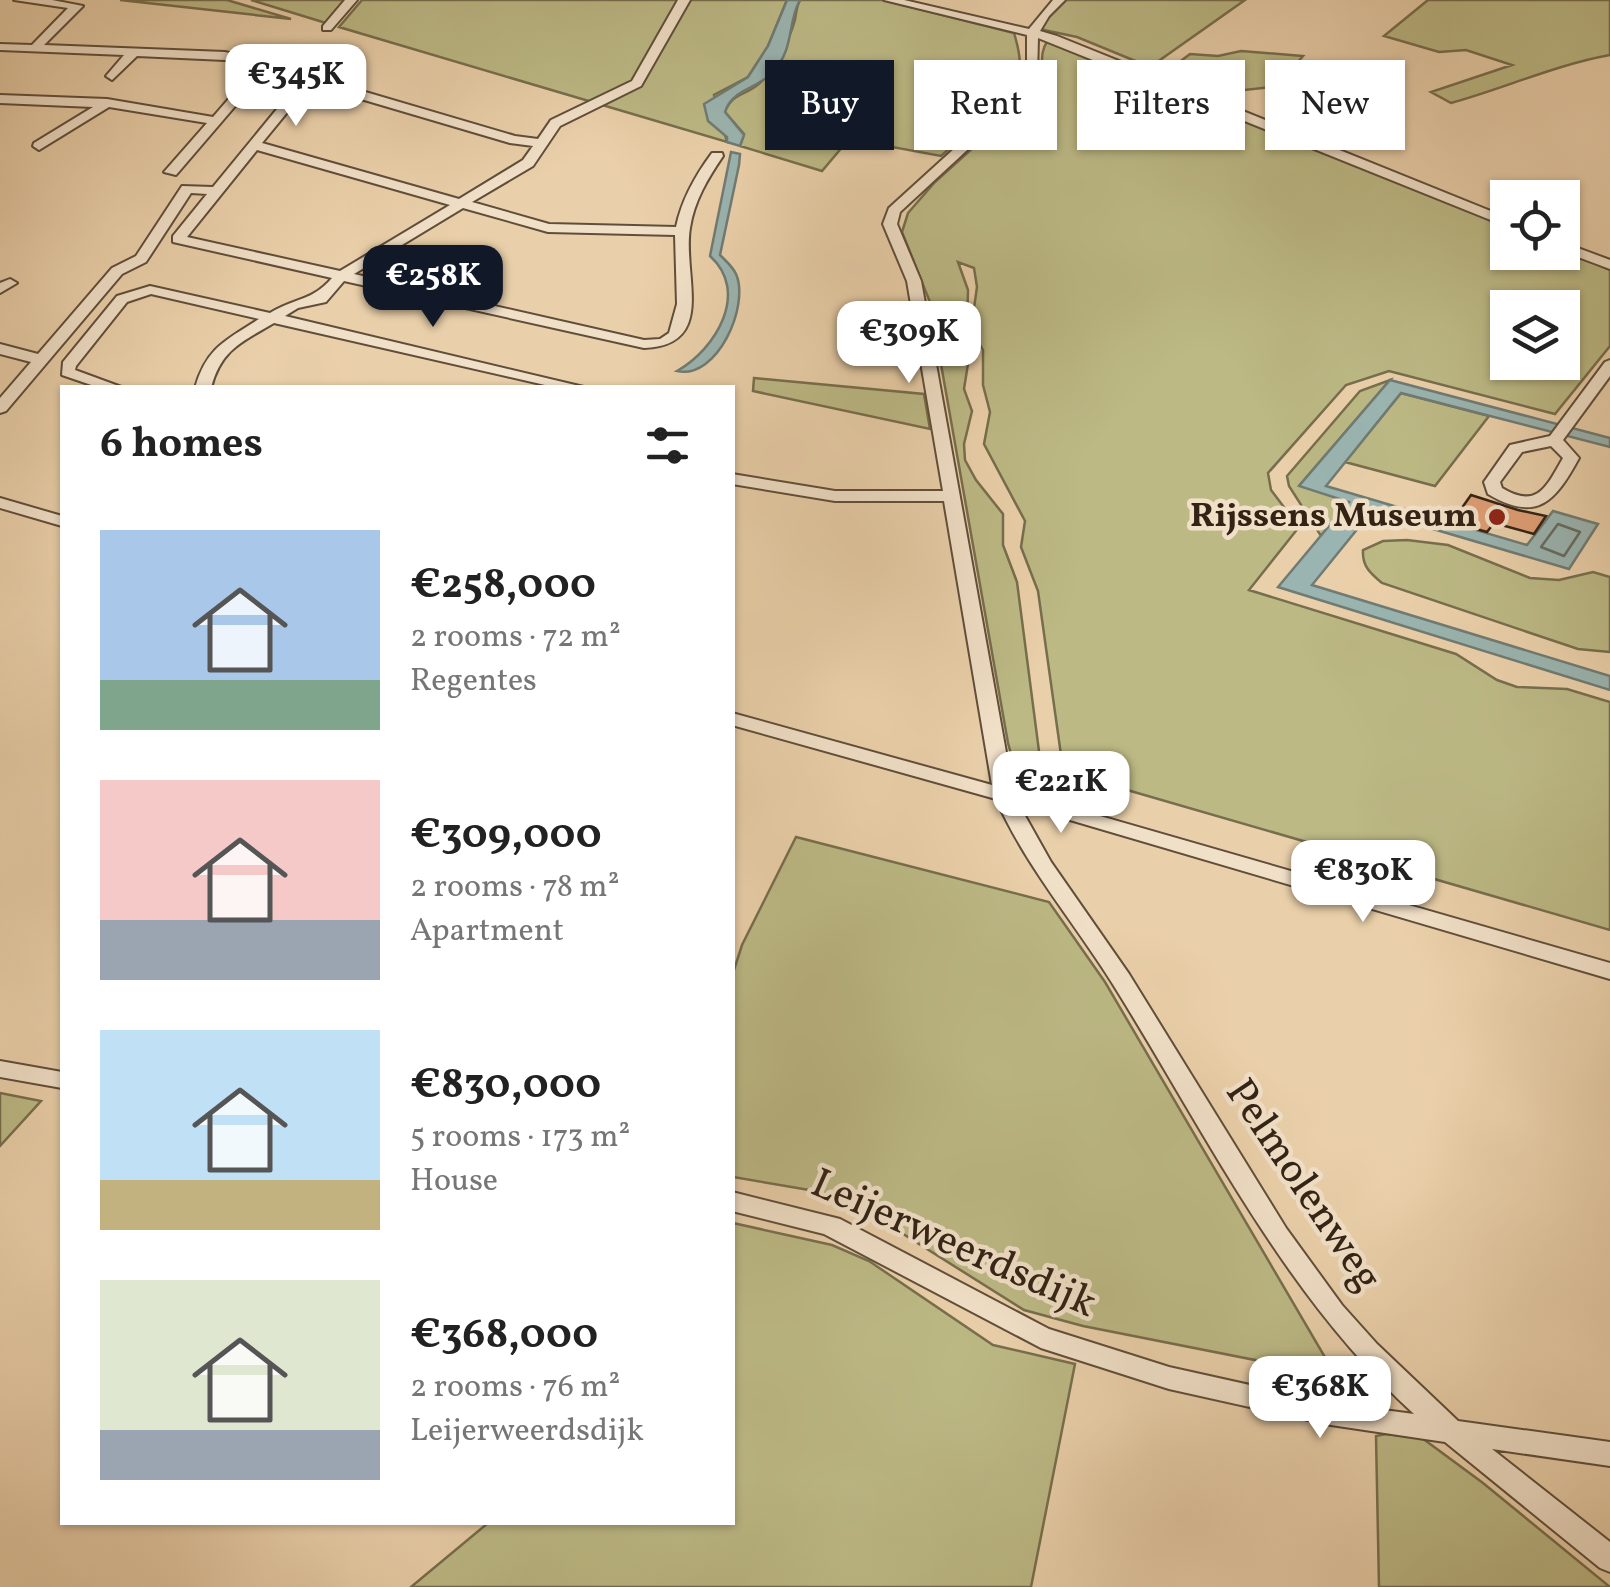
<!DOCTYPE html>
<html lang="en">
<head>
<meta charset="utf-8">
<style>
  body { margin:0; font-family:Vollkorn,serif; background:#f6f6f6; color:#222; height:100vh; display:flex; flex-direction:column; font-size:38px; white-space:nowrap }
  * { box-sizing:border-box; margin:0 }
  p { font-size:32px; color:#767676 }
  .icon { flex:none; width:55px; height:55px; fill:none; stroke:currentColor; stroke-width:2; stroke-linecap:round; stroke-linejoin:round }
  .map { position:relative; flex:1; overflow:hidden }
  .panel { position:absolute; left:60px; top:385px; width:675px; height:1140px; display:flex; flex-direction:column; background:#fff; border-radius:0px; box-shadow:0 2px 8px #0004 }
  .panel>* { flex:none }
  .banner { position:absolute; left:765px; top:60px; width:695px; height:90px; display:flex; gap:20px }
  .controls { position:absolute; left:1490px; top:180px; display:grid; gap:20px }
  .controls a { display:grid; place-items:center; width:90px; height:90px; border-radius:0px; background:#fff; box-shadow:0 2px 8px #0004; font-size:50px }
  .price { position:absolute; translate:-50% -85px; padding:0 22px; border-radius:20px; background:#fff; color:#222; font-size:32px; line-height:65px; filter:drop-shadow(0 2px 5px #0008) }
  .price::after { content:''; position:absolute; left:50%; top:60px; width:30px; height:22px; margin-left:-15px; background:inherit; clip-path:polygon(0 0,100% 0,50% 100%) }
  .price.active { background:#111827; color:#fff }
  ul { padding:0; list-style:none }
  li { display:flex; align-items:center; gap:30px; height:250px; padding:0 40px }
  li span { display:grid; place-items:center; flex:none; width:280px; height:200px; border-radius:0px; color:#555 }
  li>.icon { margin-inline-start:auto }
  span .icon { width:120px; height:120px; fill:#fffc; stroke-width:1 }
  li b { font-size:42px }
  h2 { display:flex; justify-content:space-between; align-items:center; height:120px; padding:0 40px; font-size:42px }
  .tag { padding:0 35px; border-radius:0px; background:#fff; box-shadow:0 2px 8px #0004; font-size:35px; line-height:90px }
  .tag.active { background:#111827; color:#fff }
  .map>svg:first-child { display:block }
  .green { fill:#bcb985; stroke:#776e4d; stroke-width:2.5; fill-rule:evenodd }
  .water { fill:#9ab5b1; stroke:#707b73; stroke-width:2.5 }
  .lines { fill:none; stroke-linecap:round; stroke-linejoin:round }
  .shore { stroke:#666c63; stroke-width:2.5 }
  .building { fill:#e09f75; stroke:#322315; stroke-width:2.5 }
  .street-casing { stroke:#604e3a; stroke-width:4 }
  .street { fill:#f1e0c8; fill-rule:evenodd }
  .poi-dot { fill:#8f2418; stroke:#f1e0c8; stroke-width:4 }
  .labels { text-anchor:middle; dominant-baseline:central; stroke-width:9; stroke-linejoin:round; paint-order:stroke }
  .poi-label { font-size:35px; font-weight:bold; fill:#322315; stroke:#f1e0c8; text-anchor:end }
  .near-street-label { font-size:42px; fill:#322315; stroke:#f1e0c8 }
</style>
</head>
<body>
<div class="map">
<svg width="1610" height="1587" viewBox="0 0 1610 1587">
  <rect width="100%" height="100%" fill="#ead0aa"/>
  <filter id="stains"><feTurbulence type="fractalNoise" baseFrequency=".002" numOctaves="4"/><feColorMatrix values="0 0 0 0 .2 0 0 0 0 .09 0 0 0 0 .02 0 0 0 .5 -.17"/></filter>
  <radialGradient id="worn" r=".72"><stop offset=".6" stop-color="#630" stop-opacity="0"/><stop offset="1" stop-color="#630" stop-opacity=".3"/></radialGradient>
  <path class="green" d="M120 0H227L291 19Z
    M251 0H346L326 23Z
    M362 0H787L768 46 748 77 714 95 727 142 339 27Z
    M800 0H883L1014 33C1021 56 1024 74 1010 95L941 156 849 139 822 171 740 146 744 134 725 112C732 92 749 95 761 82 772 69 790 39 794 23 797 14 795 9 800 0Z
    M1066 0H1245L1150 67 1077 37 1044 30 1040 26Z
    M1428 0H1610V55C1555 65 1505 88 1451 103L1431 92 1512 65 1466 50 1439 52 1384 36Z
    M1047 42 1062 44 1507 225 1508 252H1562L1563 249 1610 270V346L1555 414 1389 371 1346 385 1268 473 1271 490 1299 527 1249 590 1456 654 1497 680 1517 687 1567 689 1610 702V930L1079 776 1062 762 1038 591 1021 547 1025 521 984 444 990 412 983 385V350L971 329 977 287 974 268 958 262 968 290 967 330 971 345 964 389 972 411 964 444 965 460 976 480 1003 514V545L1017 582 1040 759 1052 787 1073 807 1028 794 1018 779 1008 743 930 302 902 232 908 213 935 182 1036 91C1047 75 1037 55 1047 42ZM1508 308H1562V362H1508Z
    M1241 51 1303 56 1297 63 1330 70 1309 83 1216 93 1165 73 1190 54 1218 56Z
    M754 378 924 394 930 429 753 391Z
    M1390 380 1300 485 1350 501 1321 536 1289 486 1287 476 1360 391Z
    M1401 393 1489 416 1435 486 1345 462Z
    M1407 540 1448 545 1530 578 1559 580 1593 572 1610 577V652L1578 649 1382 583C1370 573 1362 566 1363 550L1383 541Z
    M796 837 1049 902 1105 982 1336 1376 1083 1326 1024 1310 857 1205 821 1192 733 1177V973L742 945Z
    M0 1093 41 1101 0 1146Z
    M733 1223 832 1245 869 1261 993 1345 1075 1364 1031 1587H411L488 1523 732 1522Z
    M1386 1434 1422 1438 1483 1483 1610 1587H1379L1376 1436Z"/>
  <path class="water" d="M787 0H800C787 23 795 49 772 73 757 89 731 90 725 112L744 135 740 146 727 142V137L708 121 704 104 748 77 768 46Z
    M731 152 740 154 739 165 720 255C726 261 733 267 736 274 750 306 717 380 677 371 716 349 750 292 710 256Z
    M1390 380 1610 438V447L1401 393 1326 486 1527 545 1553 511 1598 524 1569 569 1372 511 1312 585 1610 676V690L1278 587 1349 502 1299 486Z"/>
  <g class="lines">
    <path class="shore" d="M1558 524 1580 532 1564 556 1541 547Z"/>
  </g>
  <path class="building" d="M1471 495 1518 510 1546 516 1534 534 1494 523 1487 532 1452 522Z"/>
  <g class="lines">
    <g class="street-casing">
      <path id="street" d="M14 0H52L83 6 44 45 225 52 272 63 176 175 164 172 207 123 109 107 39 150 33 146 34 143 93 107 0 103V95L107 99 213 117 258 65 225 60 137 56 112 80 106 76 124 55 0 50V44L32 45 68 8Z
        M345 0H357L331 30H323V26Z
        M678 0H690L641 86 560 126 533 166 472 202 549 224 676 227C682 199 695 176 712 153H722L723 156C708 178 694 201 690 228 682 275 718 345 644 348L344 281 326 302 298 308 285 316 588 388H558L274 323C242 342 221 349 211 388H195C206 348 226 340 259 319L151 294 127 302 76 366 75 370 124 388H100L62 375 63 362 117 296 150 286 270 313C296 297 311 302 332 278L173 242V236L207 194 191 193 146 262 122 274 6 411 0 413V398L31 362 0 354V344L38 354 112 268 136 256 182 186 213 187 295 87 311 81H328L515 136 538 139 551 120 632 81ZM313 89H327L510 143 533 146 523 160 459 199 262 143 303 93ZM257 150 450 205 340 271 187 237ZM463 208 548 232 675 235 677 304 669 333 660 339 644 340 354 274Z
        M884 0H904L1029 29 1053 0H1065L1049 16 1040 31 1057 36 1508 218V227L1038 38 1037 76 1030 92 900 212 897 224 921 281 1013 791 1610 963V979L1019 805 1051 862 1129 974 1286 1228 1342 1305 1377 1344 1458 1421 1610 1442V1466L1492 1449 1610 1542V1572L1600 1568 1445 1442 1331 1425 1169 1389 1041 1348 824 1234 732 1211V1192L840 1219 1049 1329 1169 1367 1331 1403 1414 1414C1283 1294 1207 1135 1114 986 1075 923 1026 867 996 799L732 725V713L992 785 944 501H835L732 484V474L835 491H943L907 281 883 224 889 208 1021 88 1027 64V35Z
        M1562 242 1610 260V269L1562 251Z
        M10 279 17 283 0 293V283Z
        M1610 360V376L1563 440 1579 458C1555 502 1537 523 1488 494L1484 482 1510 445 1550 436 1605 362ZM1551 446 1563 458C1546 488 1537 509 1502 488L1500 482 1522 452Z
        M0 498 62 516V526L0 508Z
        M0 1061 62 1072V1088L0 1077Z"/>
    </g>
    <use href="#street" class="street"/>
  </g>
  <circle class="poi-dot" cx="1497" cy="517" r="10"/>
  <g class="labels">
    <g class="poi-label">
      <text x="1477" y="517">Rijssens Museum</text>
    </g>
    <g class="near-street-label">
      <text transform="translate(1302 1186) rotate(56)">Pelmolenweg</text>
      <text transform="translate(953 1245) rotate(24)">Leijerweerdsdijk</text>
    </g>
  </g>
  <rect width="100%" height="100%" filter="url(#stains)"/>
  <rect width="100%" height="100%" fill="url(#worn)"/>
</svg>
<div class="controls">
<a><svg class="icon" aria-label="locate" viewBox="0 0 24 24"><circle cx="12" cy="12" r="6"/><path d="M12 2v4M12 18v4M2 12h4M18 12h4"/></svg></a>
<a><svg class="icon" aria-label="layers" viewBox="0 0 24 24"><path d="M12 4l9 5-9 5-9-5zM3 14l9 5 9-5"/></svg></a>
</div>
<b class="price" style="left:296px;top:129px">€345K</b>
<b class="price active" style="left:433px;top:330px">€258K</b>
<b class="price" style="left:909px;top:386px">€309K</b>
<b class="price" style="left:1061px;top:836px">€221K</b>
<b class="price" style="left:1363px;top:925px">€830K</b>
<b class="price" style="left:1320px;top:1441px">€368K</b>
<div class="banner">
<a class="tag active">Buy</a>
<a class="tag">Rent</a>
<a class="tag">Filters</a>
<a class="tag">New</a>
</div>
<section class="panel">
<h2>6 homes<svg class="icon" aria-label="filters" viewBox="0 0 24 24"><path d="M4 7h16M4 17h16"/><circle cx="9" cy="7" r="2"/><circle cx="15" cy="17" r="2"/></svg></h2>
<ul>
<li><span style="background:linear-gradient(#a9c7e8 75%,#7fa58c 0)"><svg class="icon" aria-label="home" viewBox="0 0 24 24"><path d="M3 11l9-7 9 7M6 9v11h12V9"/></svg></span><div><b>€258,000</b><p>2 rooms · 72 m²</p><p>Regentes</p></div></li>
<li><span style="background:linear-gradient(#f6c9c9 70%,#9aa5b1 0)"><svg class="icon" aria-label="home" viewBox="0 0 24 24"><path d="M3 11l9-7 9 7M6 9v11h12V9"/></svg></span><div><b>€309,000</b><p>2 rooms · 78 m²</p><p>Apartment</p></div></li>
<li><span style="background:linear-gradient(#bfe0f5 75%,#c2b280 0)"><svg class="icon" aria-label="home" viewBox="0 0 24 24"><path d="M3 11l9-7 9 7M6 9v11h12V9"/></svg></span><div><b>€830,000</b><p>5 rooms · 173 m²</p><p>House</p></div></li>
<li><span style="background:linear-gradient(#dfe7d0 75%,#9aa5b1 0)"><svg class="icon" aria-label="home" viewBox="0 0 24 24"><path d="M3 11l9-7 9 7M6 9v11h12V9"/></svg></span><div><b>€368,000</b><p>2 rooms · 76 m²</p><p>Leijerweerdsdijk</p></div></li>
</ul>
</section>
</div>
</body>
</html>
